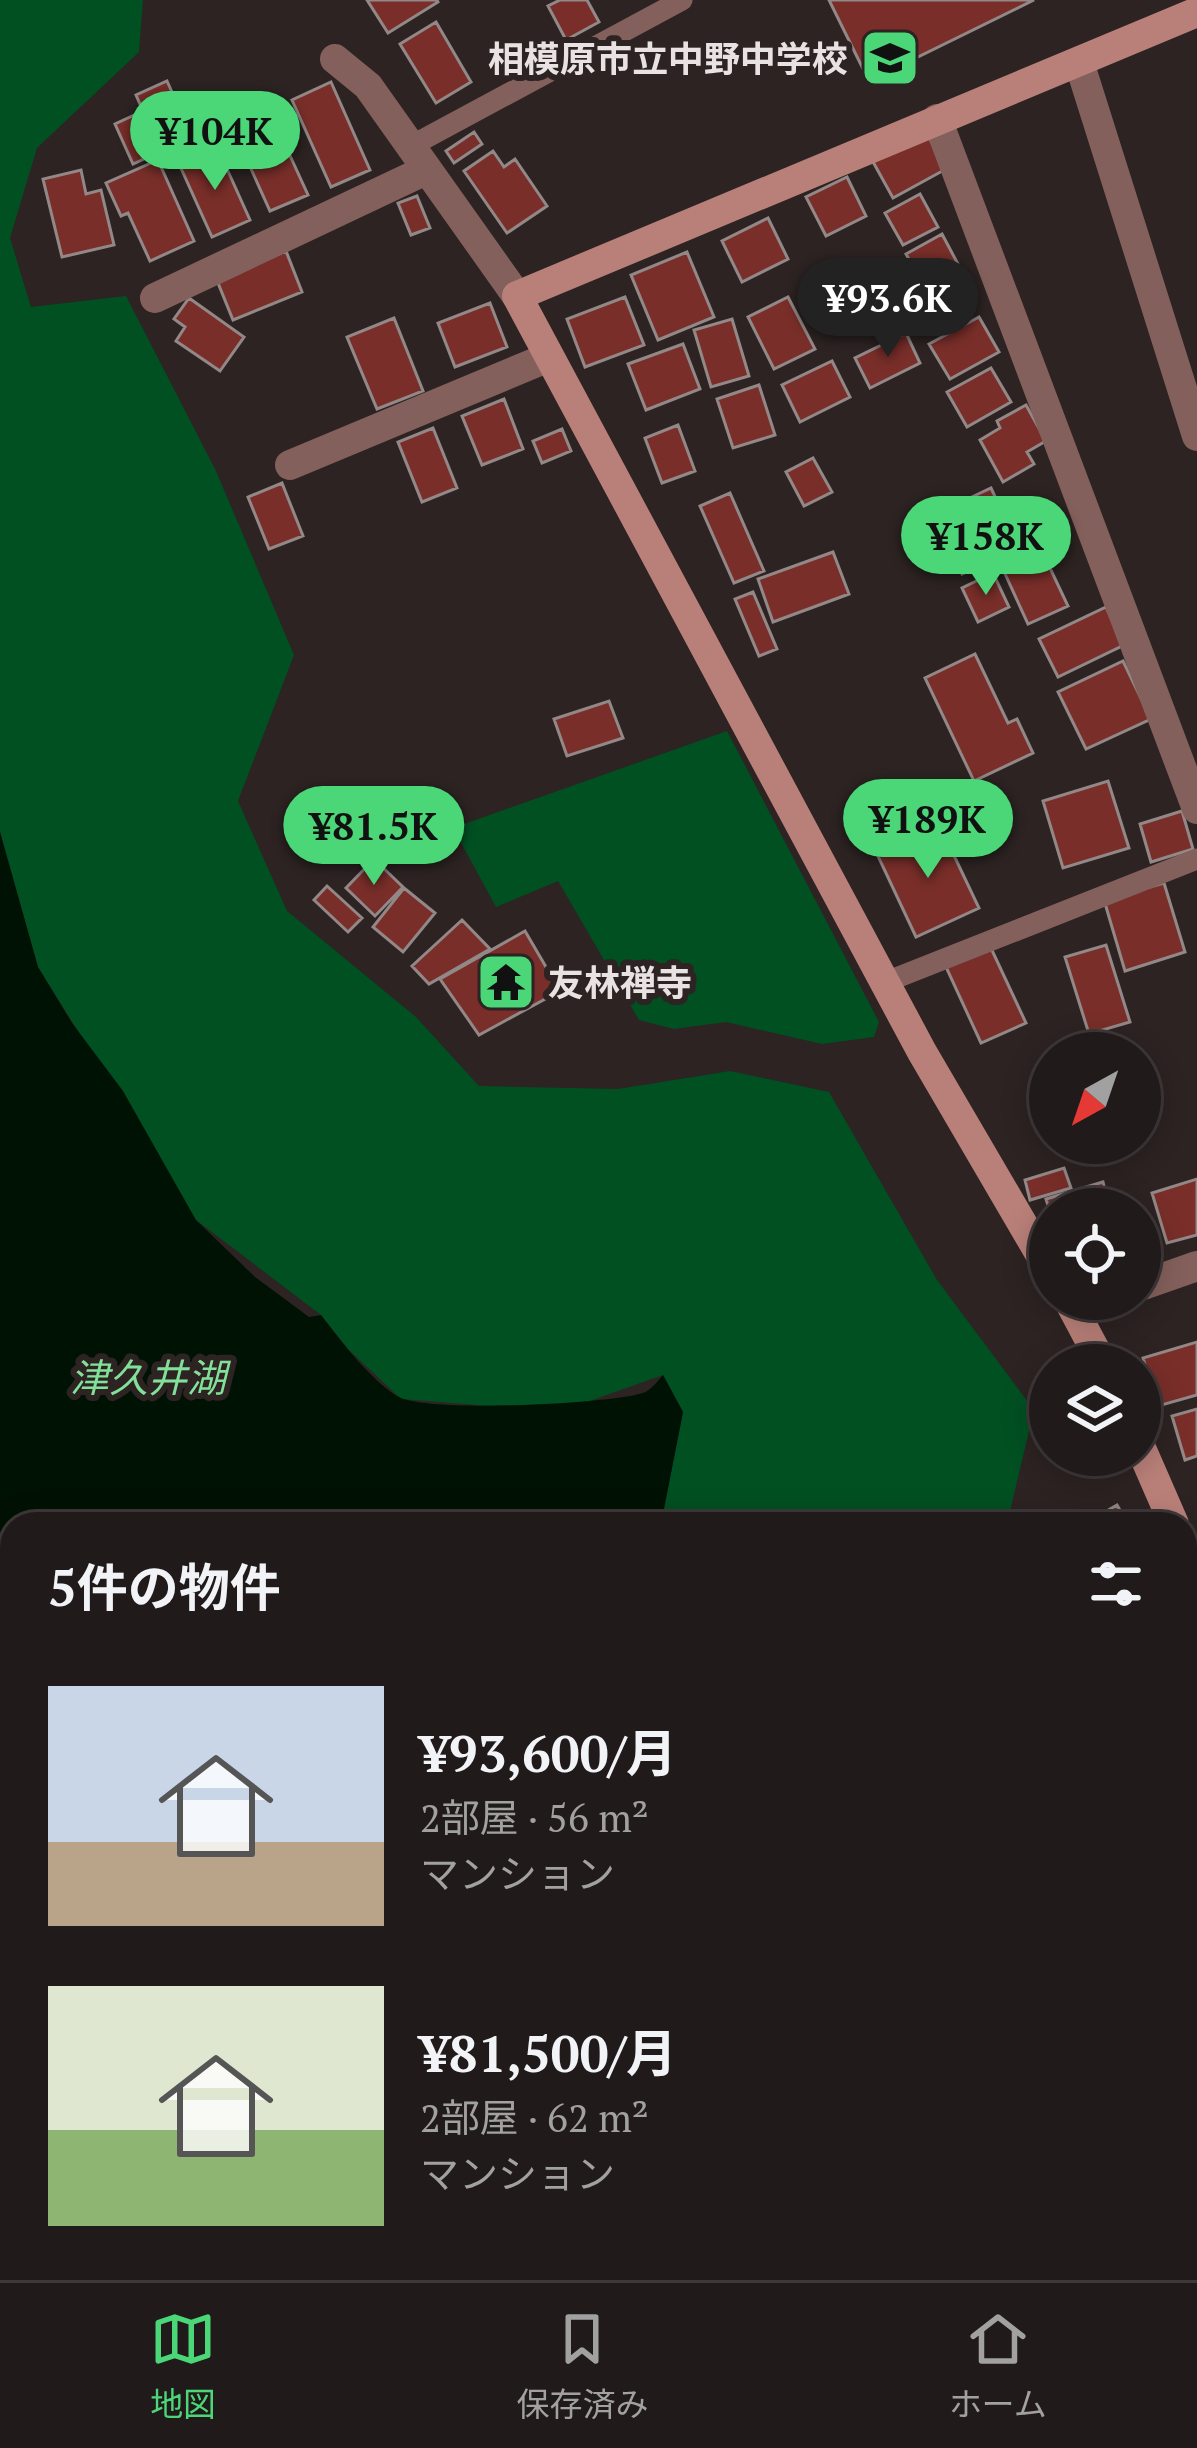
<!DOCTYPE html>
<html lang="ja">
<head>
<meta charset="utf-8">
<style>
  body { margin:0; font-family:"PT Serif","Noto Sans JP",serif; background:#292323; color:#f1f3f6; height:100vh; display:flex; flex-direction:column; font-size:45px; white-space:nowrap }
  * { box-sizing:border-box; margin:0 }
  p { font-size:39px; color:#a2a1a2 }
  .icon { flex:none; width:66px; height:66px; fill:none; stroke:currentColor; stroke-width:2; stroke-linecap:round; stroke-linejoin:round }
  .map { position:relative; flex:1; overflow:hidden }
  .details { position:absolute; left:0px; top:1512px; width:1197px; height:768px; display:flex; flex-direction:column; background:#211a1a; border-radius:36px 36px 0 0; box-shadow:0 6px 30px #0003,0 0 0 3px #3e3839 }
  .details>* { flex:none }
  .needle { width:78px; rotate:220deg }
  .fabs { position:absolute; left:1029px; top:1032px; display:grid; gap:24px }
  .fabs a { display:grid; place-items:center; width:132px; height:132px; border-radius:50%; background:#211a1a; box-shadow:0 6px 30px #0003,0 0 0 3px #3e3839; font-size:60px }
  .price { position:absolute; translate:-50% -102px; padding:0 27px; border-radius:42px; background:#4bd677; color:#111; font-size:39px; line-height:78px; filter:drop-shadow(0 3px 6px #0008) }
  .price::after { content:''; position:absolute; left:50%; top:72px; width:36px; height:27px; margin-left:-18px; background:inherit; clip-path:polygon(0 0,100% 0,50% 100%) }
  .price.current { background:#222; color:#fff }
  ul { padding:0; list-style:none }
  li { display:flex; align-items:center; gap:36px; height:300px; padding:0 48px }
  li span { display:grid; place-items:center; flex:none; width:336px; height:240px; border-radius:0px; color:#555 }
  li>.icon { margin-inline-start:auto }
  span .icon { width:144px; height:144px; fill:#fffc; stroke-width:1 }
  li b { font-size:51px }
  h2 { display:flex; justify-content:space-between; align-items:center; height:144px; padding:0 48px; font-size:51px }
  .dock { display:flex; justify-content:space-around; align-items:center; height:168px; border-top:3px solid #3e3839; background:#211a1a; font-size:33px; color:#a2a1a2 }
  .dock a { display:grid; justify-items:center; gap:6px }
  .dock .current { color:#4bd677 }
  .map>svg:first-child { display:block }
  .green { fill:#005022 }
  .water { fill:#001204 }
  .building { fill:#792e29; stroke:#928887; stroke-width:3 }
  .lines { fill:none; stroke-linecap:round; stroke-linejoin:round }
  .lane { stroke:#84605c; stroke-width:21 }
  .street { stroke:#84605c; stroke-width:30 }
  .secondary { stroke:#b98079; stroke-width:30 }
  .labels { text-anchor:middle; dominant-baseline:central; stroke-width:12; stroke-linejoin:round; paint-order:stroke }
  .poi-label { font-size:36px; font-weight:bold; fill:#e8e3e2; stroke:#2c2322; text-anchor:end }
  .water-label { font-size:39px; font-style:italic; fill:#82e199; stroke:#2c2322 }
</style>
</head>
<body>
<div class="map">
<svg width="1197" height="2280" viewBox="0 0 1197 2280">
  <rect width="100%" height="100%" fill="#2c2322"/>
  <path class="green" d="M0 0H143L139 52 37 148 10 238 31 307 126 296 216 471 294 655 238 801 287 911 416 1017 479 1086 618 1089 730 1071 829 1092 937 1280 1034 1410 1007 1524H661L683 1412 663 1375 584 1403 491 1406 401 1399 348 1349 321 1315 196 1220 38 967 0 832Z
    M727 731 879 1022 874 1037 822 1044 726 1022 674 1029 639 1020 558 881 496 907 453 828Z
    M1185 1964 1197 1986V2280H920L921 2268H1185Z"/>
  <path class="water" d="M0 832 38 967 72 1023 123 1091 196 1220 255 1277 309 1317 321 1315C340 1340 372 1382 399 1397 428 1413 608 1404 643 1393 651 1390 657 1382 663 1375L683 1412 661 1524H12V2268H932L929 2280H0Z"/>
  <path class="building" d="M367 0H437L438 2 388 33Z
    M560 0H587L599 22 566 40 548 6Z
    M829 0H1034L869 81Z
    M436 22 471 82 436 103 400 44Z
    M167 81 192 137 133 164 115 124 143 111 136 95Z
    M331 82 370 170 331 187 292 100Z
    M270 112 308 195 270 211 233 129Z
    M925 130 946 169 893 198 872 160Z
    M474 132 482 144 454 163 446 151Z
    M218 149 250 220 212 237 180 166Z
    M493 151 504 167 515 159 547 206 507 233 464 171Z
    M158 160 194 241 150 261 128 213 121 216 106 183Z
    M81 170 86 194 101 190 114 245 62 257 43 179Z
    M847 177 866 216 826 236 806 197Z
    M920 194 938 227 903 245 885 213Z
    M417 196 430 228 411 235 398 203Z
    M768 218 788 259 742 282 722 241Z
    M942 234 959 266 924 286 906 254Z
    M286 251 302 292 233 320 216 278Z
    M687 252 714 317 658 340 631 275Z
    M876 260 902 313 861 333 840 288 855 281 851 273Z
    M955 286 971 316 939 334 922 305Z
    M625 297 644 345 585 367 567 319Z
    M788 297 815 349 774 369 748 317Z
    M189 298 244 337 220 371 176 341 185 327 174 319Z
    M490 303 507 347 455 367 438 323Z
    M979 317 999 352 950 379 929 344Z
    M394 318 423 391 377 409 347 337Z
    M732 319 749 376 711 387 694 330Z
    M906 333 920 363 870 388 855 358Z
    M683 344 700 389 646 410 628 364Z
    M832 361 850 397 800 422 782 385Z
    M991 368 1011 402 967 427 947 392Z
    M759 385 775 435 733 448 717 399Z
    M504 399 523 449 482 465 462 416Z
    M1026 405 1046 441 1027 452 1034 464 1003 482 980 440 1000 428 997 421Z
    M678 425 695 471 662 483 645 438Z
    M433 428 457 488 422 502 398 442Z
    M562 429 571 451 542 463 533 441Z
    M813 458 832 492 804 506 786 472Z
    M282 483 303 536 269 549 248 497Z
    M991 488 1019 548 962 574 934 515Z
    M730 493 764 571 734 583 700 506Z
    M1040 547 1068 606 1028 624 1001 565Z
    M833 552 849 594 773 622 758 579Z
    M993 573 1009 607 978 622 962 588Z
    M753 592 777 649 759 656 735 599Z
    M1106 607 1124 645 1058 677 1039 639Z
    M975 654 1008 723 1017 719 1033 753 974 781 925 678Z
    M1123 661 1151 719 1086 749 1058 692Z
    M609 701 623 738 567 756 554 719Z
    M1108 781 1129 848 1063 868 1043 801Z
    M1182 811 1193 849 1151 862 1140 824Z
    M939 824 979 908 916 937 877 854Z
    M374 859 403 887 375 916 346 888Z
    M1164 883 1185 952 1125 971 1104 900Z
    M327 886 362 918 348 932 314 900Z
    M404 888 435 913 403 952 373 927Z
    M462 920 490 949 429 984 412 966Z
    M525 931 560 991 479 1035 440 979Z
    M1106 945 1130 1022 1089 1034 1065 957Z
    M990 946 1026 1023 981 1043 946 967Z
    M1064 1168 1071 1188 1030 1200 1025 1180Z
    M1197 1179V1235L1167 1243 1152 1193Z
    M1103 1182 1108 1202 1117 1200 1120 1209 1050 1212 1046 1199Z
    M1197 1342V1395L1158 1406 1143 1358Z
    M1197 1409V1456L1185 1460 1172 1416Z
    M1080 1455H1113L1118 1463 1092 1477Z
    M1117 1505 1128 1524H1084Z
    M1197 1781V1876L1185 1849V1786Z"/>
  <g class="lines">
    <path class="lane" d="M411 146 682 0
      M886 982 1197 859"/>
    <path class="street" d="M335 59 368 86 517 296
      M1079 62 1197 436
      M937 119 1197 809
      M155 298 426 170
      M290 465 549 357
      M1140 1286 1197 1266
      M1074 1310 1104 1299"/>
    <path class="secondary" d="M1050 1271 922 1052 517 296 1197 12
      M1068 1299 1103 1365
      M1140 1446 1174 1524
      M1185 1550 1197 1579"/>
  </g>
  <defs>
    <g id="school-square" transform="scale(3)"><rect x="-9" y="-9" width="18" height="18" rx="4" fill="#4bd677" stroke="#2c2322"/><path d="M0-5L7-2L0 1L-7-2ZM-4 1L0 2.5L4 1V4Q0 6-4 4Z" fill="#111"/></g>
    <g id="temple-square" transform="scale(3)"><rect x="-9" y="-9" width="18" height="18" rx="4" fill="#4bd677" stroke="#2c2322"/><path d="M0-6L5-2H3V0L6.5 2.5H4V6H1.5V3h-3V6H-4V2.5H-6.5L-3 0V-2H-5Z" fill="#111"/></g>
  </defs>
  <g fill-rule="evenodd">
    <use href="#school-square" x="890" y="58"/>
    <use href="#temple-square" x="506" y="982"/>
  </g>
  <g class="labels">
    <g class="poi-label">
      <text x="848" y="58">相模原市立中野中学校</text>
      <text x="548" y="982" text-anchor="start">友林禅寺</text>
    </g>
    <g class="water-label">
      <text x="148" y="1377">津久井湖</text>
    </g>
  </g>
</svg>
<div class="fabs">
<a><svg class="needle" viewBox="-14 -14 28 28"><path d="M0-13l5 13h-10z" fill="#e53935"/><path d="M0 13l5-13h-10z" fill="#a2a1a2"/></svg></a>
<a><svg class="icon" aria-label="locate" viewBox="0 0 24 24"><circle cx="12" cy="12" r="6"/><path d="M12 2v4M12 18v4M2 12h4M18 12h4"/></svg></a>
<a><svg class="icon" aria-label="layers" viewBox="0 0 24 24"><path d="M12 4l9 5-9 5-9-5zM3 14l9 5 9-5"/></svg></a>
</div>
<b class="price" style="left:215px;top:193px">¥104K</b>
<b class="price current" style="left:888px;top:360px">¥93.6K</b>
<b class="price" style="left:986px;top:598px">¥158K</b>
<b class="price" style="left:928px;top:881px">¥189K</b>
<b class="price" style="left:374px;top:888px">¥81.5K</b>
<section class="details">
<h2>5件の物件<svg class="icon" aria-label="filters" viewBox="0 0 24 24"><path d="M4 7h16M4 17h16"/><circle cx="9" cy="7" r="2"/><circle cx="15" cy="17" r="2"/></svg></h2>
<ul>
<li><span style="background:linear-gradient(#c9d6e8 65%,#b9a48a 0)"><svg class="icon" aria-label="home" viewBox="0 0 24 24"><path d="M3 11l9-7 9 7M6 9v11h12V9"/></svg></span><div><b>¥93,600/月</b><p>2部屋 · 56 m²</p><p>マンション</p></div></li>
<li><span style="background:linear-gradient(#dfe7d0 60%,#8fb573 0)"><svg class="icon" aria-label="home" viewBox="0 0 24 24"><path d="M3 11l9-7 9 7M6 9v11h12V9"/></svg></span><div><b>¥81,500/月</b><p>2部屋 · 62 m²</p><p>マンション</p></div></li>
</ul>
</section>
</div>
<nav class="dock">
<a class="current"><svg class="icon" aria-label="map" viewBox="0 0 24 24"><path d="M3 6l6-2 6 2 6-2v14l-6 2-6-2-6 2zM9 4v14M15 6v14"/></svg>地図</a>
<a><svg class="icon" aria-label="saved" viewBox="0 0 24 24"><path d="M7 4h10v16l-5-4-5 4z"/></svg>保存済み</a>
<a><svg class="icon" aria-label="home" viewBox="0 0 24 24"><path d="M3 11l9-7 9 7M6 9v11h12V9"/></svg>ホーム</a>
</nav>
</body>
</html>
